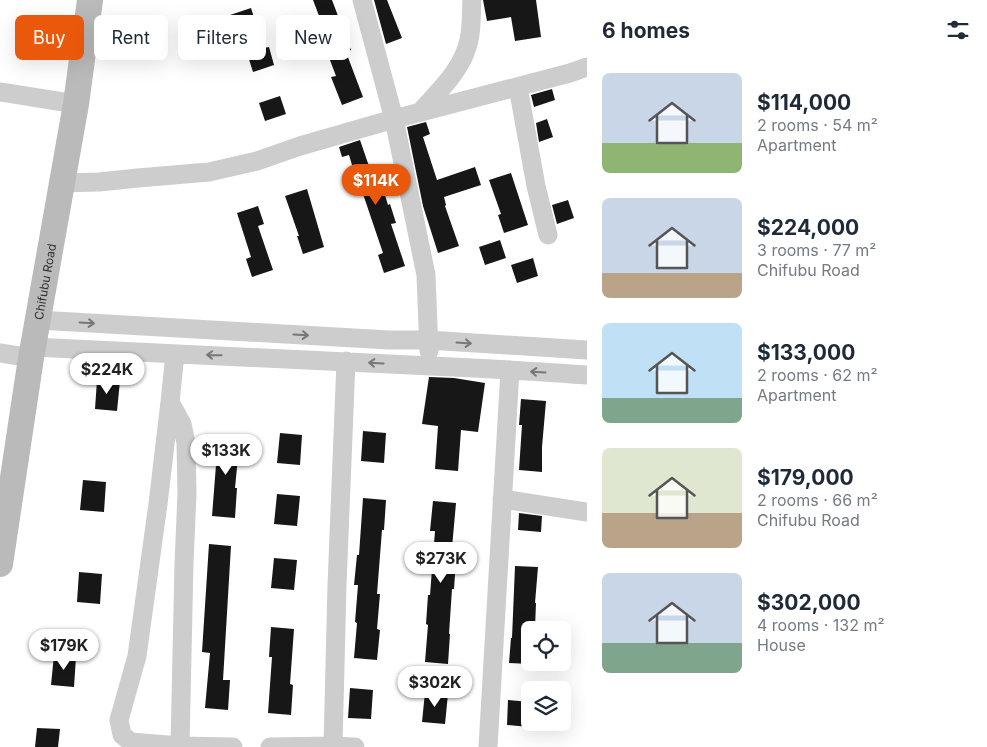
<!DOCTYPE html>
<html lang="en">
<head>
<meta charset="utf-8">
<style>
  body { margin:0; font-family:Inter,sans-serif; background:#f6f6f7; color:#1f2937; height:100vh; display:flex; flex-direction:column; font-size:19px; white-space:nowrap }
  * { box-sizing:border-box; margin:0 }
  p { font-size:16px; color:#747a83 }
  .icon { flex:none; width:28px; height:28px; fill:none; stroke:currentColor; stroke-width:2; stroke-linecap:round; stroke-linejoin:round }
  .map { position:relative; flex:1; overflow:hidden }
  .details { display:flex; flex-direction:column; background:#fff; width:400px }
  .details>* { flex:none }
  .guide { position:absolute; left:15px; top:15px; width:475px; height:45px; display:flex; gap:10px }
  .controls { position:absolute; left:521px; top:621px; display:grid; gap:10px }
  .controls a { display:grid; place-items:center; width:50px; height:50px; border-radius:8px; background:#fff; box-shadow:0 5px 20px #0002; font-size:25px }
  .price { position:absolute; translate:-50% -42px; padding:0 11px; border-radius:18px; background:#fff; color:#222; font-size:16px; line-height:32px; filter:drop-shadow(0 1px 2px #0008) }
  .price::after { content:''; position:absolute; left:50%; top:30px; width:15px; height:11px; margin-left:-8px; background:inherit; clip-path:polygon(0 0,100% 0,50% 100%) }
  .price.selected { background:#ea580c; color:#fff }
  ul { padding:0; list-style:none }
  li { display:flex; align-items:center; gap:15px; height:125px; padding:0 15px }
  li span { display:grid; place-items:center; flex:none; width:140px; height:100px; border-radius:8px; color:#555 }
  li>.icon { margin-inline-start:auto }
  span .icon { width:60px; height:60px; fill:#fffc; stroke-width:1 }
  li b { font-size:21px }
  h2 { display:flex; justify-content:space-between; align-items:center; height:60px; padding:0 15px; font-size:21px }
  .tag { padding:0 18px; border-radius:8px; background:#fff; box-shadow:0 5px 20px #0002; font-size:18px; line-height:45px }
  .tag.selected { background:#ea580c; color:#fff }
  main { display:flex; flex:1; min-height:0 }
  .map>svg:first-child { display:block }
  .building { fill:#171717 }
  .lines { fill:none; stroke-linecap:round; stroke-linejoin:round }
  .street { stroke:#cdcdcd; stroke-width:19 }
  .secondary { stroke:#bababa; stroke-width:26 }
  .oneway { stroke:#777 }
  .labels { text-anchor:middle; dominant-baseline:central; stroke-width:5; stroke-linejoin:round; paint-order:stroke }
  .street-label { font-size:12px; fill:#303030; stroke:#fff }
</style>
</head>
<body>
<main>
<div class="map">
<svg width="587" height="747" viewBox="0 0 587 747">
  <rect width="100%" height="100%" fill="#fff"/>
  <path class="building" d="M313 0H332L351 50 346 52 363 97 342 105 331 77 336 76 319 31 324 29Z
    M374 0H387L402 38 386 44Z
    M483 0H536L541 37 515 41 511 17 487 21Z
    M251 8 264 48 269 47 274 65 253 72 240 31 236 33 230 15Z
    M552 89 555 100 534 107 531 95Z
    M280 96 286 114 265 121 259 103Z
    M547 119 553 137 539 142 536 123Z
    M426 122 430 134 423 137 437 180 475 167 481 185 444 197 446 205 445 206 459 246 438 253 423 206 407 127Z
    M360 140 371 172 377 169 388 205 390 204 396 223 391 224 405 266 384 273 378 255 383 253 363 194 361 195 349 155 342 157 339 147Z
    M511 173 528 225 504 233 498 215 501 214 489 180Z
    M307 189 324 247 303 254 297 236H299L285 196Z
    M568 200 574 218 557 224 552 205Z
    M258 206 264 224 258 226 273 270 252 277 246 259 251 257 237 213Z
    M500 240 506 258 485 265 479 247Z
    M533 258 538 276 517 283 511 265Z
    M429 377 454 378 485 383 478 432 461 430 458 471 435 469 438 426 422 424Z
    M97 380 120 381 117 411 95 409Z
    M521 399 546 401 542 447V472L519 470 522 425H519Z
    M363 431 386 433 384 463 361 461Z
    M280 433 302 435 300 465 277 463Z
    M217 435 240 437 235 488H237L235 518 212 516 216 465H214Z
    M83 480 106 482 104 512 80 510Z
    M277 494 300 496 297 526 274 524Z
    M363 498 386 500 384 530H382L377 594H380L377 629 380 630 377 660 354 658 357 623 355 622 358 585H354L357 555H359Z
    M433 501 456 503 451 559 456 560 454 589H452L449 634H450L448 664 425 662 428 625 426 624 428 595H430L435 531H430Z
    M519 513 542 516 541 532 518 530Z
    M209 544 231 546 223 680H230L228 710 205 708 210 653 202 652Z
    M274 558 297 560 294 590 271 588Z
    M515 566 538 567 535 603H536L535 628H530V664L509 663 511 638H512Z
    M79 572 102 574 100 604 77 602Z
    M271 627 294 629 290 684 293 685 291 715 268 713 272 657H269Z
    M54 655 76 657 74 687 51 685Z
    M350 688 373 690 371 719 348 718Z
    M425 692 448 694 445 724 422 722Z
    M508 700 530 702 529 727 507 725Z
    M37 728 60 729 58 747H35Z"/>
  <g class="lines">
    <path class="street" d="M362 0 394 119 426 275 429 351
      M518 87 536 186 548 235
      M0 92 76 104
      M421 111C440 90 463 69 469 40 472 27 471 13 472 0
      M62 183 99 182 138 178 209 172 257 161 300 146 394 119 570 73 587 67
      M38 320 389 340H428L587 350
      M33 347C180 355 327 360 473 368 511 370 549 372 587 375
      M0 353 31 358
      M175 354 170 402 158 504 137 656 119 720 122 735 131 742 180 746 233 747
      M170 402 182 424 186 443 187 494 184 563 180 746
      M502 499 587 512
      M333 746 337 585 346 361
      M270 747 333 746 355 747
      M488 747 510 370"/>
    <path class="secondary" id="s1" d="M0 564 31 358 76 104 90 0"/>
  </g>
  <defs><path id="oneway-shaft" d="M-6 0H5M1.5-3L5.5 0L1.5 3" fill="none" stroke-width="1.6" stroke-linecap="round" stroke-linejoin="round" transform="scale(1.25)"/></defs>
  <g class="oneway">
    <use href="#oneway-shaft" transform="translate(87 323) rotate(3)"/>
    <use href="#oneway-shaft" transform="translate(301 335) rotate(3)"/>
    <use href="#oneway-shaft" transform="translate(464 343) rotate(4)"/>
    <use href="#oneway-shaft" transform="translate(214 355) rotate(-179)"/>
    <use href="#oneway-shaft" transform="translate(376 363) rotate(-177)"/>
    <use href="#oneway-shaft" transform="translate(538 372) rotate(-177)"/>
  </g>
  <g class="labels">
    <g class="street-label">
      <text stroke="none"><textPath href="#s1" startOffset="286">Chifubu Road</textPath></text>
    </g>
  </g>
</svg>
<div class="controls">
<a><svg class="icon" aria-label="locate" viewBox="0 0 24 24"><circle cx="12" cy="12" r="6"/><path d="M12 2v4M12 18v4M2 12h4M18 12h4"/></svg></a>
<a><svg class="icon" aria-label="layers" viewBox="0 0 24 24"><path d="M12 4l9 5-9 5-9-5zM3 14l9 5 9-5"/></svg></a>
</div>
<b class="price selected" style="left:376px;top:206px">$114K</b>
<b class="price" style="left:107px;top:395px">$224K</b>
<b class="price" style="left:226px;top:476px">$133K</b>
<b class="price" style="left:441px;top:584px">$273K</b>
<b class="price" style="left:64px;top:671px">$179K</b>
<b class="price" style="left:435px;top:708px">$302K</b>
<div class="guide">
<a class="tag selected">Buy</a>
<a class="tag">Rent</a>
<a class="tag">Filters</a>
<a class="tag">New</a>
</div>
</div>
<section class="details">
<h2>6 homes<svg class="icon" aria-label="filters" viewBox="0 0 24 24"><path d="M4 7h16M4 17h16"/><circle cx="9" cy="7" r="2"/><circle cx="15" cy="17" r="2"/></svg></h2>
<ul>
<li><span style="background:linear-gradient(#c9d6e8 70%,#8fb573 0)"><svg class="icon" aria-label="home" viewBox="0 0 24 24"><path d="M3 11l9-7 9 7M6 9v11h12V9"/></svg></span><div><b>$114,000</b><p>2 rooms · 54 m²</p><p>Apartment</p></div></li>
<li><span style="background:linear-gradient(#c9d6e8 75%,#b9a48a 0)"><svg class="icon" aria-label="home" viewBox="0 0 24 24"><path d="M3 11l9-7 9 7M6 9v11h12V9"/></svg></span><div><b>$224,000</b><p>3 rooms · 77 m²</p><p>Chifubu Road</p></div></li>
<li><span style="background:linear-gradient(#bfe0f5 75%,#7fa58c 0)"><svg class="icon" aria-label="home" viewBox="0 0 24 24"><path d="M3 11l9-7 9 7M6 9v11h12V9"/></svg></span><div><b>$133,000</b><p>2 rooms · 62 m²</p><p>Apartment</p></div></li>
<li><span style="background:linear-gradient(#dfe7d0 65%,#b9a48a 0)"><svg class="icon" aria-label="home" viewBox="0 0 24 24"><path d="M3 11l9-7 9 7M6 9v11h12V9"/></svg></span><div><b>$179,000</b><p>2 rooms · 66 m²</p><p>Chifubu Road</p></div></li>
<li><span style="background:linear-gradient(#c9d6e8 70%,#7fa58c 0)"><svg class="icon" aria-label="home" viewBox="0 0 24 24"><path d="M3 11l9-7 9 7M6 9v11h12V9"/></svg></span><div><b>$302,000</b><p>4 rooms · 132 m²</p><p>House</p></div></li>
</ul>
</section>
</main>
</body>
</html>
